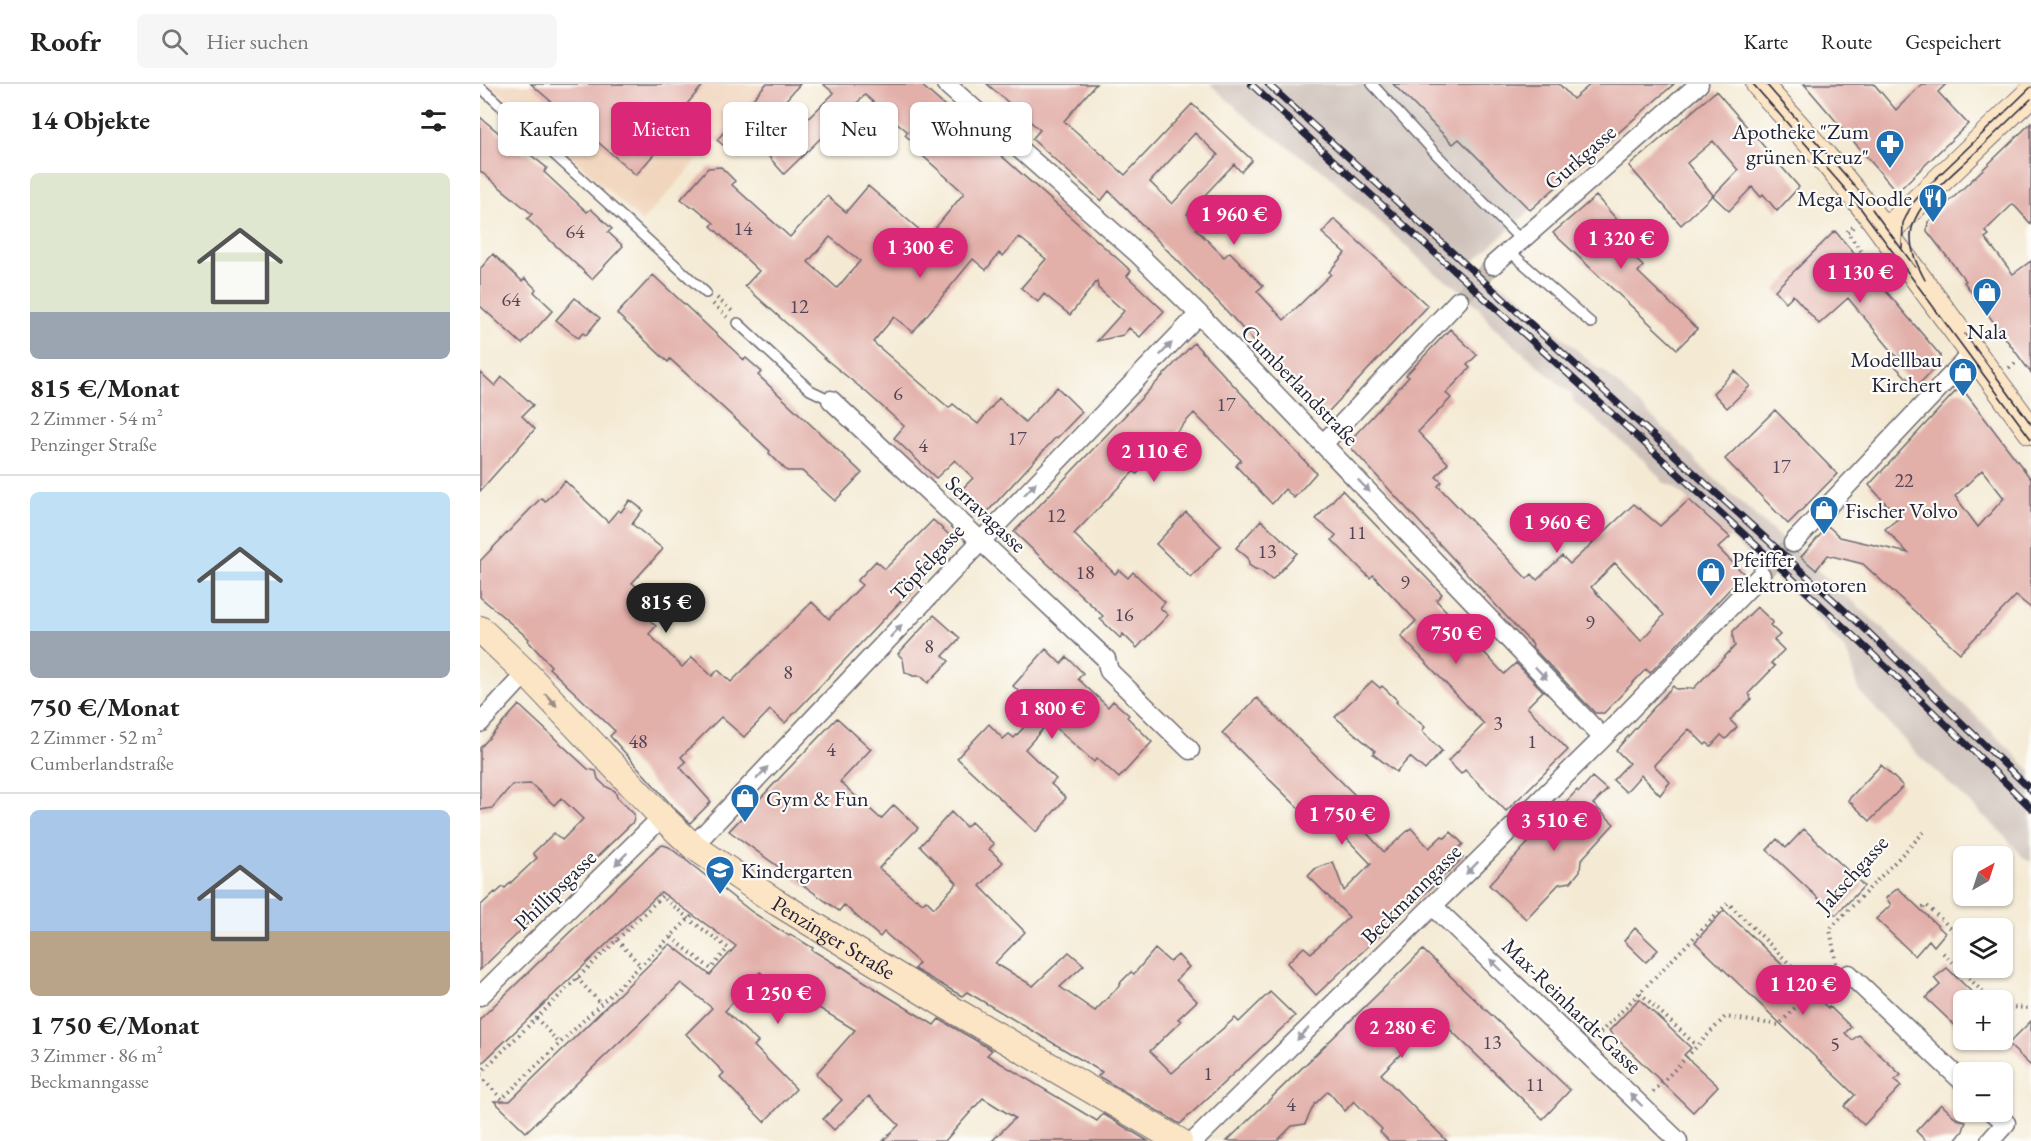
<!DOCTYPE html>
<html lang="de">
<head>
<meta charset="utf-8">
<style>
  body { margin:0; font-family:"EB Garamond",serif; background:#f6f6f6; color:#222; height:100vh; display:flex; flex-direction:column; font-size:22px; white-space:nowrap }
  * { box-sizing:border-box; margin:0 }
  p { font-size:20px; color:#767676 }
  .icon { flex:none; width:33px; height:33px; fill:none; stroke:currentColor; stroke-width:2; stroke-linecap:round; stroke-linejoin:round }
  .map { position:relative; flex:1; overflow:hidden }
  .side { display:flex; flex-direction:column; background:#fff; width:480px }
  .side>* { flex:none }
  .hud { position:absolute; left:18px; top:18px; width:570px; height:54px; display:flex; gap:12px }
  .needle { width:39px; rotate:39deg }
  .tools { position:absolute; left:1473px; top:762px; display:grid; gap:12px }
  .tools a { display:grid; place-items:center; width:60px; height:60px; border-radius:9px; background:#fff; box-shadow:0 2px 4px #0004; font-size:30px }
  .price { position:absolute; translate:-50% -51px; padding:0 14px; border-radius:21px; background:#db2777; color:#fff; font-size:20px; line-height:39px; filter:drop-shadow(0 2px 3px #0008) }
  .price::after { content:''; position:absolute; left:50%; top:36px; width:18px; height:14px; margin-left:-9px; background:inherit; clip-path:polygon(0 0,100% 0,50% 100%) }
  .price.current { background:#222; color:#fff }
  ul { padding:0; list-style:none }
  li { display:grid; align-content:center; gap:12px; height:318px; padding:0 30px }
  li+li { border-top:2px solid #e0e0e0 }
  li span { display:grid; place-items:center; height:186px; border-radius:9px; color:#555 }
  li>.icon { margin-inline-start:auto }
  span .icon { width:108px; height:108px; fill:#fffc; stroke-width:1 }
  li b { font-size:26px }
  h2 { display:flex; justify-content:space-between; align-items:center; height:72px; padding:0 30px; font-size:26px }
  .tag { padding:0 21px; border-radius:9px; background:#fff; box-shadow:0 2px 4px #0004; font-size:21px; line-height:54px }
  .tag.current { background:#db2777; color:#fff }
  header { display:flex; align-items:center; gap:36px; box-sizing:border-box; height:84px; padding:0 30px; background:#fff; border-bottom:2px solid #e0e0e0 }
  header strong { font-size:28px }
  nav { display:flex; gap:33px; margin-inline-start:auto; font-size:21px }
  .search { width:420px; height:54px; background:#f6f6f6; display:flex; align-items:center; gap:15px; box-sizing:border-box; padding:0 21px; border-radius:9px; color:#767676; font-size:22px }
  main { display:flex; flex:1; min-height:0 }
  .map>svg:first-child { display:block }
  .built { fill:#f1d5bd }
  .industrial { fill:#cec1ba }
  .building { fill:#e2afa9; fill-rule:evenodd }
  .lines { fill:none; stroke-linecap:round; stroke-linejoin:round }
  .street-tunnel { stroke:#cac2b5; stroke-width:18; stroke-dasharray:18 9; stroke-linecap:butt }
  .lane-casing { stroke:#6c6871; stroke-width:12 }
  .street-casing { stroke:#6c6871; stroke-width:21 }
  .secondary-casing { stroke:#6c6871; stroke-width:28 }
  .path { stroke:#6c6871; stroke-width:4; stroke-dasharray:1.5 4.5; stroke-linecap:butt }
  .lane { stroke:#fff; stroke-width:9 }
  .street { stroke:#fff; stroke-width:18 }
  .secondary { stroke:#fce5c4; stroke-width:26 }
  .tram { stroke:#22223b; stroke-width:1.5 }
  .rail-casing { stroke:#22223b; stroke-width:7 }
  .rail { stroke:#fdfcf7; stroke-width:4.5; stroke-dasharray:14; stroke-linecap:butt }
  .oneway { fill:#9c9ca7 }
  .oneway2 { fill:#9a8d86 }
  .labels { text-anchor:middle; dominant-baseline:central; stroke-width:4.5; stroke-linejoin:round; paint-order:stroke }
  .number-label { font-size:20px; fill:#524556 }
  .poi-label { font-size:22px; fill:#22223b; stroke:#fdfcf7; text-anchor:start }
  .street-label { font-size:22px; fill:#22223b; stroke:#fdfcf7 }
</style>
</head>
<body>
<header>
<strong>Roofr</strong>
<div class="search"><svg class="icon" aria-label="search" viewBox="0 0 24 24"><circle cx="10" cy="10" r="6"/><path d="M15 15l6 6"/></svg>Hier suchen</div>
<nav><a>Karte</a><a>Route</a><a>Gespeichert</a></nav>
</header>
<main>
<section class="side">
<h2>14 Objekte<svg class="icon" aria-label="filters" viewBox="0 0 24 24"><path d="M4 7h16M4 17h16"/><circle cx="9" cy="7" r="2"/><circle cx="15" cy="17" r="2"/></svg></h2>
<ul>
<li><span style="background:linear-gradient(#dfe7d0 75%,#9aa5b1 0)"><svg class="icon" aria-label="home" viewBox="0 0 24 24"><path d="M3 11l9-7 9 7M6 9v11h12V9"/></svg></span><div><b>815 €/Monat</b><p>2 Zimmer · 54 m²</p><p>Penzinger Straße</p></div></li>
<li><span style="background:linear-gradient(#bfe0f5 75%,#9aa5b1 0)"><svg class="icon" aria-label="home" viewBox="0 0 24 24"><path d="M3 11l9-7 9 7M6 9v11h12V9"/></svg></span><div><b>750 €/Monat</b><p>2 Zimmer · 52 m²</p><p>Cumberlandstraße</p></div></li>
<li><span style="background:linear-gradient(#a9c7e8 65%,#b9a48a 0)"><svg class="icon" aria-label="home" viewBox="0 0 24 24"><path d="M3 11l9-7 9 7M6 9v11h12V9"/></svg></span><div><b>1 750 €/Monat</b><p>3 Zimmer · 86 m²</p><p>Beckmanngasse</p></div></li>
</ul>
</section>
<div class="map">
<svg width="1551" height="1057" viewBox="0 0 1551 1057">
  <rect width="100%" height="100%" fill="#fdfcf7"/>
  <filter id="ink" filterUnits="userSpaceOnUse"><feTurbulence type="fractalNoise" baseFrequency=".0167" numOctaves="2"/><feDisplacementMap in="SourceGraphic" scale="12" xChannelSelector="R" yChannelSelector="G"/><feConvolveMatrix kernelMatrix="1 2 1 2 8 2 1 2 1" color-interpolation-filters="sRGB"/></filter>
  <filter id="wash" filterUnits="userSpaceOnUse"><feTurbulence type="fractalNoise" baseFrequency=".008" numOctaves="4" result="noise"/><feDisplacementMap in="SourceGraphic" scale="24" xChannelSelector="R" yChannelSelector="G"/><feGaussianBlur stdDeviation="1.35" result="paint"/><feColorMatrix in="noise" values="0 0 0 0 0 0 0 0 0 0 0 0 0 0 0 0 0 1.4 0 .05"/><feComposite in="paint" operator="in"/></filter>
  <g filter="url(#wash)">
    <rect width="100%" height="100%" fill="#f4ead4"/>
    <path class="built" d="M9 0H286L162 138 88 69Z"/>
    <path class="industrial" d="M730 0H1079L1128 57 994 177 1020 200 1039 211 1066 238 1118 285 1124 287 1213 372 1216 378 1336 486 1377 521 1497 633 1551 687V778L1542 772 1521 748 1438 671 1378 606 1370 576 1363 563 1333 531 1332 527 1192 401 1184 399 1166 378 1093 317 1092 311 1011 241 997 222 973 200 955 189 846 89 772 38Z"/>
    <g id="blocks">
      <path class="building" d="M51 0H224L195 34 201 39 156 91Z
        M286 0H320L256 72 237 56Z
        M343 0H440L639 176 651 187 647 192 684 227 660 253 649 244 643 251 617 257 644 227 618 204 617 197 590 231 564 210 558 218 541 204 566 175 539 153 523 172 519 169 506 186 493 175 433 248 414 233 393 258 469 324 473 320 498 340 519 314 545 338 577 303 602 328 577 354 576 353 500 436 475 412 493 394 475 376 456 394 414 354 424 342 386 308 348 277 265 202 279 187 231 142 234 139 215 123H211L201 115 228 84 241 83 255 97 252 101 310 153 347 112 366 128 388 102 448 153 484 109 433 63 436 61 425 51 428 48 385 11 304 90 289 73 354 9ZM350 153 380 177 357 204 328 178Z
        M507 0H616L584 37 645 91 712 20 772 76 761 88 754 80 707 130 719 142 716 145 744 173 750 168 783 202 777 207 804 236 851 190 849 188 865 169 842 149 854 135 948 222 849 327 838 328 743 223 629 107 621 117 552 55 560 46ZM715 49 738 71 692 120 670 98Z
        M913 0H1079L1093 15 1111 0H1194L1050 126 979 55 973 60Z
        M1324 0H1394L1416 26 1442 0H1466L1458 8 1488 40 1417 108Z
        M1236 7 1319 103 1297 127 1283 110 1281 113 1272 103 1249 127 1233 112 1258 86 1233 57 1207 79 1233 111 1201 141 1149 82Z
        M0 33 45 71 47 68 67 84 64 88 107 128 111 125 132 145 128 148 143 162 112 195 47 135 52 130 0 87Z
        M1551 39V140L1533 120 1505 147 1509 151 1505 154 1533 190 1551 177V289L1484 198 1486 197 1447 147 1448 138Z
        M1116 112 1139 138 1126 149 1163 182 1158 188 1217 245 1197 265 1073 149Z
        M1355 147 1460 271V279L1436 303 1412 279 1417 273 1368 214 1339 240 1313 211 1306 218 1295 206Z
        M13 170 42 197 45 194 56 205 54 208 73 226 42 260 0 222V185Z
        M173 191 264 276 266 274 282 288 278 291 382 389 355 417 322 387H307L289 369 290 367 190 275 188 278 137 230Z
        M95 214 120 234 106 251 103 249 98 254 76 236Z
        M970 245 997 271 987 281 990 284 966 309 971 314 938 348 968 379 956 393 962 398 958 402 1047 495 1052 490 1057 496 1082 472 1090 480 1154 420 1180 442 1209 416 1250 453 1238 464 1264 490 1170 589 1166 585 1124 629H1115L1052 563 1053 561 1036 543 872 365V354L929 293 926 291ZM1135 479 1184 531 1161 557 1111 503Z
        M714 259 836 389 814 414 805 405 792 420 756 382 761 376 714 329 657 390 654 387 594 450 635 490 639 486 648 494 653 488 685 518 680 524 688 531 657 564 643 550 640 554 620 535 623 532 534 448Z
        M1255 287 1270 302 1247 324 1233 309Z
        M0 288 15 302 22 293 53 321 42 332 55 345 0 407Z
        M1476 307H1484L1551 395V524L1536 512 1480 569 1383 480 1348 471 1336 486 1321 473 1348 442 1360 453 1428 469 1405 445 1419 434 1389 401ZM1502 386 1524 414 1498 443 1475 412Z
        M1295 326 1357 390 1308 440 1245 375Z
        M85 397 128 438 138 426 141 428 150 416 163 426 152 440 183 465 152 499 166 510 155 523 176 542 169 550 202 583 212 573 232 592 238 586 251 598 332 518 349 535 382 501 377 497 396 477 405 485 453 436 477 458 305 639 290 626 264 653 241 633 201 673 206 678 200 683 231 718 210 739 194 724 130 652 135 647 69 584 71 582 48 557 49 555 0 513V477L61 414 65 417Z
        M862 406 962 510 956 516 981 543 978 546 998 567 1001 565 1024 590 1036 579 1063 607 1047 623 1088 666 1026 727 985 686 981 690 968 677 1004 640 921 552 936 537 893 491 890 494 852 456 856 451 836 435Z
        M706 428 741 462 711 494 676 460Z
        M781 436 817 469 792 496 781 487 775 485 769 481 768 474 756 464Z
        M1277 523 1293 538 1290 541 1300 551 1294 556 1304 566 1291 579 1295 582 1269 609 1271 615 1250 636 1257 643 1246 655 1241 651 1231 662 1227 659 1225 661 1209 645 1174 681 1190 698 1180 711 1161 691 1146 708 1133 696 1149 679 1136 666 1193 602 1196 605 1214 604 1255 562 1253 554V547Z
        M454 531 480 554 463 572 469 577 448 599 441 592H433L425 588 423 575 418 570Z
        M566 565 581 580 587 573 603 589 598 595 628 623 633 617 649 631 647 633 672 658 639 694 617 674 614 678 569 638 545 665 576 695 571 700 586 714 556 748 477 674 509 640 523 655 529 650 534 654 560 626 533 602Z
        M892 597 900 604 902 602 917 616 916 618 945 643 942 647 962 667 945 686 930 673 916 688 893 670 895 667 855 633Z
        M777 614 888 724 875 736 904 768 931 744 949 764 962 752 965 754 971 748 983 760 976 767 983 774 836 911 807 879 824 863 831 869 869 833 828 792 835 785 853 778 864 807 891 780 829 715 840 745 742 649Z
        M39 621 108 685 116 687 118 695 125 702 135 707 137 713 154 730V734L153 738 0 886V822L15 808 16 809 23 803 25 804 57 774 53 769 74 749 82 756 103 735 81 714 74 721 51 700 32 701 12 724 0 726V664Z
        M357 634 391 665 360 698 401 735 414 721 438 744 399 784 435 815 436 814 443 819 446 816 454 824 477 799 440 762 471 728 486 743 491 738 514 760 509 765 523 778 500 802 545 848 515 879 553 902 589 868 604 881 580 903 615 927 641 900 640 899 651 888 654 890 675 865 690 878 698 871 709 883 696 896 717 917 698 935 701 937 670 967 692 989 755 934 759 938 790 908 815 932 700 1040 618 992 622 988 487 908 482 912 434 885 439 879 404 848 400 853 364 821 359 827 249 747Z
        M1401 681 1423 702 1390 737 1368 716Z
        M1112 693 1127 706 1113 720 1134 740 1101 776 1100 787 1091 798 1079 800 1046 835 1009 801 1097 706 1099 708Z
        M1324 745 1384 802 1356 831 1287 766 1297 755 1306 764Z
        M183 761 189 763 272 828 309 852 310 850 333 864 332 866 360 883 361 882 402 909 454 941 459 935 512 966 507 971 617 1037 623 1030 668 1057H512L535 1034 503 1014 465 1057H403L419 1041 389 1012 354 1046 343 1035 362 1016 336 990 375 946 280 888 245 927 278 958 274 962 316 1005 284 1038 240 993 244 989 206 950 232 924 201 899 46 1048 14 1017H30L190 860 230 891 256 862 181 808 0 981V935L178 763Z
        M1418 804 1465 849 1454 862 1449 856 1435 872 1396 835 1411 821 1406 814Z
        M1244 826 1348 924 1349 922 1371 943 1365 949 1372 956 1379 951 1421 991 1415 996 1421 1002 1384 1041 1364 1022 1375 1011 1215 858Z
        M1155 844 1178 866 1166 878 1144 857Z
        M943 866 1090 1006 1063 1035 957 933 901 990 967 1057H909L900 1048 902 1045 874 1017 865 1027 848 1007 834 1021 825 1040 812 1042 797 1057H747Z
        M1467 884 1500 916H1484V950L1446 914 1460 901 1454 894Z
        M1159 915 1211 964 1204 971 1238 1002 1213 1028 1129 947Z
        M1551 937V982L1528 960Z
        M1461 1020 1477 1035 1486 1037 1483 1047 1475 1057H1446L1436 1047Z"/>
    </g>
  </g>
  <g filter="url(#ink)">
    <use href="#blocks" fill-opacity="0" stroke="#6c6871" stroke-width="1.5"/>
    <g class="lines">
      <path class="street-tunnel" d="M979 216 1013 181
        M1281 491 1313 459"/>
      <g class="lane-casing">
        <path id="lane" d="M892 0 956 70 1041 156
          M0 3 226 209
          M1029 167 1111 239
          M258 239 330 306 351 316"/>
      </g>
      <g class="street-casing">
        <path id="street" d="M466 0 658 170 719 230 1123 654
          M1013 181 1219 0
          M351 316 626 575 629 587 710 666
          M843 360 979 216
          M1313 459 1493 268
          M0 639 46 589
          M213 762 500 458 719 230
          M953 822 1198 1057
          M1369 890 1484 999
          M0 912 182 733
          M714 1057 1123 654 1281 491
          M1510 1057 1526 1039 1513 1028"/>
      </g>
      <g class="secondary-casing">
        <g id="secondary">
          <path d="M1279 0 1344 73 1390 129 1551 347"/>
          <path d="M1405 149 1551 9"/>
          <path id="s1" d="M0 545 46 589 182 733 213 762 293 816 465 921 699 1057"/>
        </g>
      </g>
      <path class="path" d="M1373 143 1367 148 1398 190 1404 185
        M237 214 252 227
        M233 220 247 233
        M1529 284 1538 277
        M1443 824 1446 821 1479 852
        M137 856 161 882
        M1463 869 1511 916
        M1356 879 1350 845 1447 745
        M97 894 121 920
        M1160 909 1217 962
        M1522 923 1551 924
        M56 934 80 960
        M1116 953 1248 819 1334 904
        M0 989 182 812 209 835 248 864 231 885 191 853
        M0 992 22 1015 213 831
        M1173 1008 1245 933 1299 941 1351 885"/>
      <use href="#lane" class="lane"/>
      <use href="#street" class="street"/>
      <use href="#secondary" class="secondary"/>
      <path class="tram" d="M1273 0 1373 114 1551 355
        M1286 0 1380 108
        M1392 125 1435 183
        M1422 164 1423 139 1432 120 1448 102 1551 3
        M1445 196C1436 179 1428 163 1432 144 1439 116 1474 89 1494 70 1513 52 1532 33 1551 15
        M1485 250 1551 340"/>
      <g class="rail-casing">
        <path id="rail" d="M771 0C1030 242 1300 473 1551 724
          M788 0 1385 545 1551 706"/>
      </g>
      <use href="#rail" class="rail"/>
    </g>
    <defs><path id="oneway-solid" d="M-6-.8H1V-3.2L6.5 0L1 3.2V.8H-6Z" transform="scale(1.5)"/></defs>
    <g class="oneway">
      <use href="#oneway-solid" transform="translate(686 265) rotate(-46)"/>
      <use href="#oneway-solid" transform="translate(884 402) rotate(46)"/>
      <use href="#oneway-solid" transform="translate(550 405) rotate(-46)"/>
      <use href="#oneway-solid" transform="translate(416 547) rotate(-47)"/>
      <use href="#oneway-solid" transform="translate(1061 589) rotate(46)"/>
      <use href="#oneway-solid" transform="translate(282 689) rotate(-47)"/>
      <use href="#oneway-solid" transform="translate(141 775) rotate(135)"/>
      <use href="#oneway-solid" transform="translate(992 784) rotate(135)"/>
      <use href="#oneway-solid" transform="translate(1016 881) rotate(-136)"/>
      <use href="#oneway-solid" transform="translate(823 950) rotate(135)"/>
      <use href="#oneway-solid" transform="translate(1156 1016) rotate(-136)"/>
    </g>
    <use class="oneway2" href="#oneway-solid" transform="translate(71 616) rotate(47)"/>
  </g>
  <defs>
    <g id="pharmacy-pin" transform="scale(1.5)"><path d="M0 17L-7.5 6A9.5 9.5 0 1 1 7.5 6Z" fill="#1f6fb2" stroke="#fdfcf7"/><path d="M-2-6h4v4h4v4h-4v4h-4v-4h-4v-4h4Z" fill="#fff"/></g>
    <g id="restaurant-pin" transform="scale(1.5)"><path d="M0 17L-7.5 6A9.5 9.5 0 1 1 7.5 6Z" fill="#1f6fb2" stroke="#fdfcf7"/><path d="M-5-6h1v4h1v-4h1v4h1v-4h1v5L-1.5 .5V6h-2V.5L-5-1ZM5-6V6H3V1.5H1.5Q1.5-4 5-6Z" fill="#fff"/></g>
    <g id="shop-pin" transform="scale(1.5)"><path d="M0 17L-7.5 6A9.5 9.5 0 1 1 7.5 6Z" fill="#1f6fb2" stroke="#fdfcf7"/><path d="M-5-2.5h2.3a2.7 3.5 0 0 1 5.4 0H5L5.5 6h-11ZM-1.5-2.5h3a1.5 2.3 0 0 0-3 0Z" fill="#fff"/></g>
    <g id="school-pin" transform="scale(1.5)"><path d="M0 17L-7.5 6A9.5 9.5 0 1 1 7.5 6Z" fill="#1f6fb2" stroke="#fdfcf7"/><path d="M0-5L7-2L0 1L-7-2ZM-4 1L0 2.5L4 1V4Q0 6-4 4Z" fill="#fff"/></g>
  </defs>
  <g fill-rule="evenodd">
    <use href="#pharmacy-pin" x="1410" y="60"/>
    <use href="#restaurant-pin" x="1453" y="114"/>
    <use href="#shop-pin" x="1507" y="208"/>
    <use href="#shop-pin" x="1483" y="288"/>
    <use href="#shop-pin" x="1344" y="426"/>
    <use href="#shop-pin" x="1231" y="488"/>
    <use href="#shop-pin" x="265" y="714"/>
    <use href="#school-pin" x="240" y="786"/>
  </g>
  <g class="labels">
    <g class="number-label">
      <text x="263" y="144">14</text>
      <text x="95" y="147">64</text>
      <text x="31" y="215">64</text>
      <text x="319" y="222">12</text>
      <text x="418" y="309">6</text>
      <text x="746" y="320">17</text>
      <text x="537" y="354">17</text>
      <text x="443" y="361">4</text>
      <text x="1301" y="382">17</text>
      <text x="1424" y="396">22</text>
      <text x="576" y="431">12</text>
      <text x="877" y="448">11</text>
      <text x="787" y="467">13</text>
      <text x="605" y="488">18</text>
      <text x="925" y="498">9</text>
      <text x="644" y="530">16</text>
      <text x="1110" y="538">9</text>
      <text x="449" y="562">8</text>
      <text x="308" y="588">8</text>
      <text x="1018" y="639">3</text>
      <text x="158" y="657">48</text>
      <text x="1052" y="657">1</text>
      <text x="351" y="665">4</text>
      <text x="1012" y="958">13</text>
      <text x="1355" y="960">5</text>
      <text x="728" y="989">1</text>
      <text x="1055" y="1000">11</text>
      <text x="811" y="1020">4</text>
    </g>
    <g class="poi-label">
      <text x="1389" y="47" text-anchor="end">Apotheke "Zum<tspan x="1389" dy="25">grünen Kreuz"</tspan></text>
      <text x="1432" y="114" text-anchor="end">Mega Noodle</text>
      <text x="1507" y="247" text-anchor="middle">Nala</text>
      <text x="1462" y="275" text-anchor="end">Modellbau<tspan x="1462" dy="25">Kirchert</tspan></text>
      <text x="1365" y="426">Fischer Volvo</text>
      <text x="1252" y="475">Pfeiffer<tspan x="1252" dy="25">Elektromotoren</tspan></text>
      <text x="286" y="714">Gym &amp; Fun</text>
      <text x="261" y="786">Kindergarten</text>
    </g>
    <g class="street-label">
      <text transform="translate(1100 73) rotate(-41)">Gurkgasse</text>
      <text transform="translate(820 301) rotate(46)">Cumberlandstraße</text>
      <text transform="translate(506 430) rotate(43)">Serravagasse</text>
      <text transform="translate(447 478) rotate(-47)">Töpfelgasse</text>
      <text transform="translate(1372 790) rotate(-48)">Jakschgasse</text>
      <text transform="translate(75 806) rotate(-44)">Phillipsgasse</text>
      <text transform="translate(931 810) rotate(-45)">Beckmanngasse</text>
      <text stroke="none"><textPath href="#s1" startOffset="472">Penzinger Straße</textPath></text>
      <text transform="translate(1092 922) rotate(44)">Max-Reinhardt-Gasse</text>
    </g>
  </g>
</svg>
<div class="tools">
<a><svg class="needle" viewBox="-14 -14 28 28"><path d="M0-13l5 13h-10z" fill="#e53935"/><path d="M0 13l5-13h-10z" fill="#767676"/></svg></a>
<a><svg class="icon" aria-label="layers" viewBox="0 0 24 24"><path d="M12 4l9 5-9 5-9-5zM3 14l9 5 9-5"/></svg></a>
<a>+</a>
<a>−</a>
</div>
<b class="price" style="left:754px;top:162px">1 960 €</b>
<b class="price" style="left:1141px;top:186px">1 320 €</b>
<b class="price" style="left:440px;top:195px">1 300 €</b>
<b class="price" style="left:1380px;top:220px">1 130 €</b>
<b class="price" style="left:674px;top:399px">2 110 €</b>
<b class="price" style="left:1077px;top:470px">1 960 €</b>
<b class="price current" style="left:186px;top:550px">815 €</b>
<b class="price" style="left:976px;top:581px">750 €</b>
<b class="price" style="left:572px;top:656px">1 800 €</b>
<b class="price" style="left:862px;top:762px">1 750 €</b>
<b class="price" style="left:1074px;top:768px">3 510 €</b>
<b class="price" style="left:1323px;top:932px">1 120 €</b>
<b class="price" style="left:298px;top:941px">1 250 €</b>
<b class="price" style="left:922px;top:975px">2 280 €</b>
<div class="hud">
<a class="tag">Kaufen</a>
<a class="tag current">Mieten</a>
<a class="tag">Filter</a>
<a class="tag">Neu</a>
<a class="tag">Wohnung</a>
</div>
</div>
</main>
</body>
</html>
